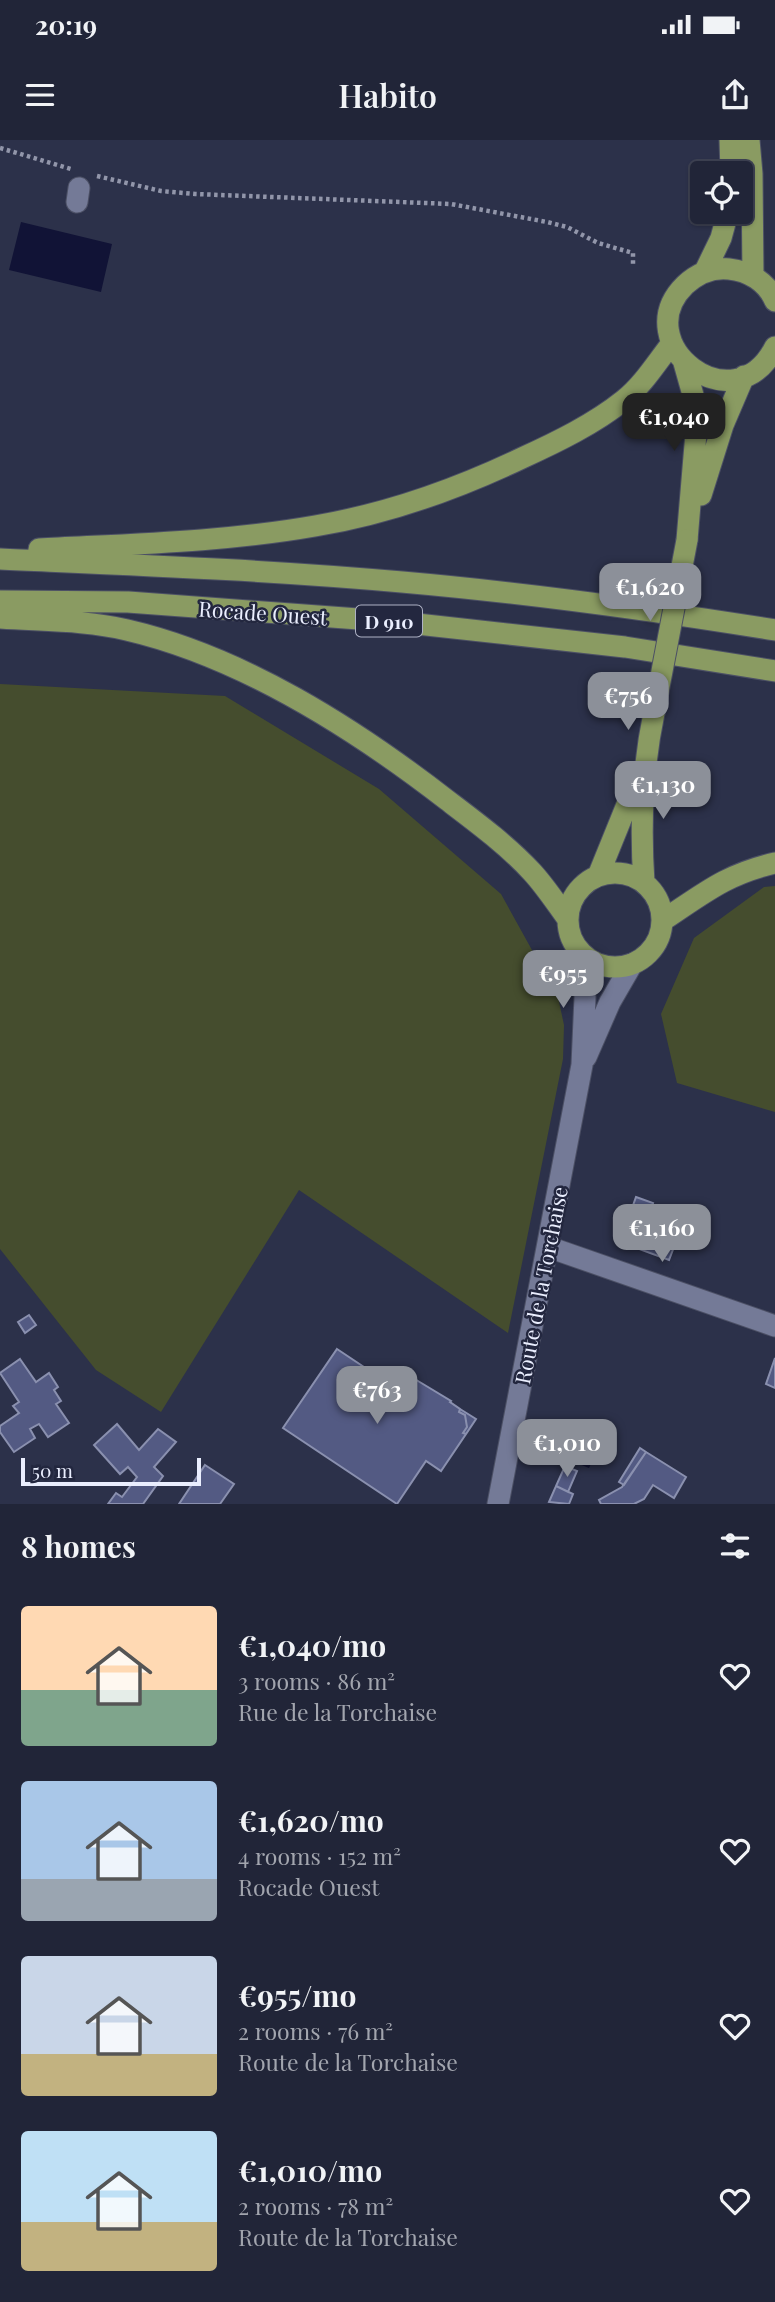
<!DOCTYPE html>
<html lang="en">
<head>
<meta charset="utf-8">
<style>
  body { margin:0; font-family:"Playfair Display",serif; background:#292d40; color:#f1f3f6; height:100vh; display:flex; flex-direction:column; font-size:26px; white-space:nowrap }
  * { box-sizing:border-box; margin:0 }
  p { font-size:23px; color:#a2a5ae }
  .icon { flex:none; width:38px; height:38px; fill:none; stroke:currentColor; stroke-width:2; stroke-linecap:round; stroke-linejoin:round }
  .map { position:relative; height:1364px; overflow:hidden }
  .panel { display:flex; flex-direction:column; background:#212538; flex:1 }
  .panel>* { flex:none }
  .buttons { position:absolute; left:690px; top:21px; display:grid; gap:14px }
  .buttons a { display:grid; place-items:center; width:63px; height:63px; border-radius:7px; background:#212538; box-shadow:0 2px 5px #0004,0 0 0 2px #3e4253; font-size:35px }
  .scale { position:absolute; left:21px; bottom:18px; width:180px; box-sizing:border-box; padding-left:7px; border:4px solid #eaeefe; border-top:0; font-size:19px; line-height:24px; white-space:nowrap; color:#eaeefe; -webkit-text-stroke:5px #23273f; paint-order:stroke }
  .price { position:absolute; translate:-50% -60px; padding:0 16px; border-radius:14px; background:#8c9099; color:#fff; font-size:23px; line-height:46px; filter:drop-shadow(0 2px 4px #0008) }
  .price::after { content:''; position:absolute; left:50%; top:42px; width:21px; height:16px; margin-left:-10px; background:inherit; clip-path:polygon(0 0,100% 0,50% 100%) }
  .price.active { background:#222; color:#fff }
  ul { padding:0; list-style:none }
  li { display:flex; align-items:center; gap:21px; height:175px; padding:0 21px }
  li span { display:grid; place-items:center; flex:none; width:196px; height:140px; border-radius:7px; color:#555 }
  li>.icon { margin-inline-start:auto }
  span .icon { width:84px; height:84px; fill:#fffc; stroke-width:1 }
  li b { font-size:30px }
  h2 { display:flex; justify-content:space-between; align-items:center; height:84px; padding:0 21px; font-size:30px }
  .status { display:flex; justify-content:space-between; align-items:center; height:49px; padding:0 35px; background:#212538; direction:ltr }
  .status svg { height:19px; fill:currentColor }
  header { display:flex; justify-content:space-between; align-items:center; height:91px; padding:0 21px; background:#212538; font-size:32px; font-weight:600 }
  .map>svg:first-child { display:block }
  .green { fill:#454d2e }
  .water { fill:#111336 }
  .building { fill:#535a83; stroke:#8a90af; stroke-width:2 }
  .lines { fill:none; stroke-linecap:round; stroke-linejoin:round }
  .minor-casing { stroke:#4c5065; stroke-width:23 }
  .major-casing { stroke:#4c5065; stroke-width:23 }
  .path { stroke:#9296aa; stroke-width:4.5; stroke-dasharray:3.5 3.5; stroke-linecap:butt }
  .minor { stroke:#747a97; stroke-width:21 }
  .major { stroke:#8a9b62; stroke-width:21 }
  .major-bridge-casing { stroke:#4c5065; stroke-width:23; stroke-linecap:butt }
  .major-bridge { stroke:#8a9b62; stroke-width:21 }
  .labels { text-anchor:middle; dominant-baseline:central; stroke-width:5; stroke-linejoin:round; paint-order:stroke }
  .shield { fill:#23273f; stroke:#aeb2c5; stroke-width:2 }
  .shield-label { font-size:19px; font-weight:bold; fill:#eaeefe }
  .street-label { font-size:21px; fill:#eaeefe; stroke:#23273f }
</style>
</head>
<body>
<div class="status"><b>20:19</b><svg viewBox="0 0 49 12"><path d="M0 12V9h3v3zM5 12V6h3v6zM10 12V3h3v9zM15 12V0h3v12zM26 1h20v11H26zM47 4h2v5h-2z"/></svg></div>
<header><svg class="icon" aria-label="menu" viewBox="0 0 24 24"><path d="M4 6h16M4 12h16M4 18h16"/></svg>Habito<svg class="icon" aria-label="share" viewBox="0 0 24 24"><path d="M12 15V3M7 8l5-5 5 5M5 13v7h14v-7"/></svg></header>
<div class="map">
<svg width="775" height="1364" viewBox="0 0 775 1364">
  <rect width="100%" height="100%" fill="#2c314a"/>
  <path class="green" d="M0 544 225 556 379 649 501 754 558 857 564 885 563 919 508 1193 299 1050 161 1272 96 1230 0 1109Z
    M775 746V972L677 943 661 874 694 798 764 747Z"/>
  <path class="water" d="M21 82 112 104 101 152 9 130Z
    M588 1288 604 1296 589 1328 574 1322Z"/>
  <path class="building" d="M636 1057 653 1063 644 1088 677 1099 669 1120 620 1102Z
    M648 1077 658 1080 657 1085 679 1093 677 1099 644 1088Z
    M29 1175 36 1185 25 1193 18 1182Z
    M337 1209 403 1253 413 1238 451 1261 450 1262 460 1269 459 1272 465 1275 467 1287 463 1293 466 1294 441 1331 426 1321 397 1364 283 1288Z
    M775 1218V1248L766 1244Z
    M20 1219 36 1242 49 1233 58 1247 54 1250 61 1261 56 1264 69 1283 48 1297 39 1284 30 1289 35 1298 14 1312 0 1292V1286L19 1273 13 1266 19 1262 0 1233Z
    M460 1269 476 1279 466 1294 463 1293 467 1287 465 1275 459 1272Z
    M117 1284 139 1310 158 1289 176 1302 154 1327 163 1336 143 1364H108L116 1353 122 1357 137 1337 128 1327 120 1334 94 1305Z
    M640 1308 646 1312 624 1345 619 1342Z
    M646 1312 686 1337 674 1358 653 1345 644 1359 634 1364H601L599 1360 622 1347Z
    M205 1325 234 1344 220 1364H179Z
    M565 1326 577 1331 568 1352 556 1346Z
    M556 1346 573 1354 569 1364 549 1362Z"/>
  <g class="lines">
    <g class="minor-casing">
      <path id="minor" d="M77 62 79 48
        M586 917 610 862 632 824
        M546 1113 557 1110 775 1186
        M498 1364 582 925 585 857 580 812"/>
    </g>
    <g class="major-casing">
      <path id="major" d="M730 0 731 33
        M749 0 752 34 753 136
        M705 131 721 98 728 72
        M775 161C767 142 749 131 729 129 712 127 697 134 685 145 626 203 734 288 775 207
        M684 223 693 255 697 281 687 400
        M701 355 723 285 744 236
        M39 409C132 404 224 402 315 386 387 374 457 349 522 318 557 302 594 284 624 260 643 245 657 222 672 203
        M0 419C134 425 268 430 402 442 527 453 651 470 775 490
        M0 461 128 462 399 482 625 507 775 531
        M0 478C41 481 86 480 127 490 243 517 354 588 447 660 476 682 507 705 532 732 545 746 556 763 567 778
        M568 780a47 47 0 1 1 94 0a47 47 0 1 1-94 0Z
        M598 736 639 635
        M644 743C640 685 642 630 654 573
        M662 781C703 754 726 734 775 723"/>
    </g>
    <path class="path" d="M0 8 71 29
      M97 36 161 51 195 54 451 64 547 82 567 87 598 103 633 113V126"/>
    <use href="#minor" class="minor"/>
    <use href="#major" class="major"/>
    <g class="major-bridge-casing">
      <path id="major-bridge" d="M654 573 687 400"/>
    </g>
    <use href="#major-bridge" class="major-bridge"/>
  </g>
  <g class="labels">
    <rect class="shield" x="356" y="465.5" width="66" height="31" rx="5"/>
    <g class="shield-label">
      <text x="389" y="481">D 910</text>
    </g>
    <g class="street-label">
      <text transform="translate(263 472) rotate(4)">Rocade Ouest</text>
      <text transform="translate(540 1145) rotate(-79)">Route de la Torchaise</text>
    </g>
  </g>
</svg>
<div class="buttons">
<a><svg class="icon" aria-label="locate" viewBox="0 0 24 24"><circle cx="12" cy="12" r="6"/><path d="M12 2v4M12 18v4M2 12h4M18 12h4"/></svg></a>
</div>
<div class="scale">50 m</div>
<b class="price active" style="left:674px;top:313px">€1,040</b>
<b class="price" style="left:650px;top:483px">€1,620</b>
<b class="price" style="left:628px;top:592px">€756</b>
<b class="price" style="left:663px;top:681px">€1,130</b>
<b class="price" style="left:563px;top:870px">€955</b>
<b class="price" style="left:662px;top:1124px">€1,160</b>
<b class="price" style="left:377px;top:1286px">€763</b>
<b class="price" style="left:567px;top:1339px">€1,010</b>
</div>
<section class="panel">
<h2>8 homes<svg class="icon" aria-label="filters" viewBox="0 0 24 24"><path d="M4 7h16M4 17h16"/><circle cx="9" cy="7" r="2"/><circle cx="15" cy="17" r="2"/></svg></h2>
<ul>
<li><span style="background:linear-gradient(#ffd9b3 60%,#7fa58c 0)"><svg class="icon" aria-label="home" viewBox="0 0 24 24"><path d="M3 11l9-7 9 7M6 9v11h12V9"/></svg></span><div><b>€1,040/mo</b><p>3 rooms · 86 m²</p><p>Rue de la Torchaise</p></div><svg class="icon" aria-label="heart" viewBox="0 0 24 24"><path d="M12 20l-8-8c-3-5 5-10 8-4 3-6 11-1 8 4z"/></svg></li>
<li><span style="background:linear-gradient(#a9c7e8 70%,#9aa5b1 0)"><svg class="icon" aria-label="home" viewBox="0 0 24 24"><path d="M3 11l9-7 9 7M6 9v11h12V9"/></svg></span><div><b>€1,620/mo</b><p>4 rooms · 152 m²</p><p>Rocade Ouest</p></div><svg class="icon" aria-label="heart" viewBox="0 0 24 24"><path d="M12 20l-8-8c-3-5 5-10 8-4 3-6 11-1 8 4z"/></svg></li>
<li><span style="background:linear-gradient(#c9d6e8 70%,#c2b280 0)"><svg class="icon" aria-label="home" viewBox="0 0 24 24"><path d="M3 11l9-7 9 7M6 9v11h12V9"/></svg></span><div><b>€955/mo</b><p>2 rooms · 76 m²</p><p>Route de la Torchaise</p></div><svg class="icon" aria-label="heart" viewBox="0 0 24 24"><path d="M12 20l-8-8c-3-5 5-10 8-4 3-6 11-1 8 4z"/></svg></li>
<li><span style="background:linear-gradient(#bfe0f5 65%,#c2b280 0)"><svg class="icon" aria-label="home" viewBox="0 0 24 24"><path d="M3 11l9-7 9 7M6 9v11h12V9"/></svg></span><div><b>€1,010/mo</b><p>2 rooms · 78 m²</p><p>Route de la Torchaise</p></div><svg class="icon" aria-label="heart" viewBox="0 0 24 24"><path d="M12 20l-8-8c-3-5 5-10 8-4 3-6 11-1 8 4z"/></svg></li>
</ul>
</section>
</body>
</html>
